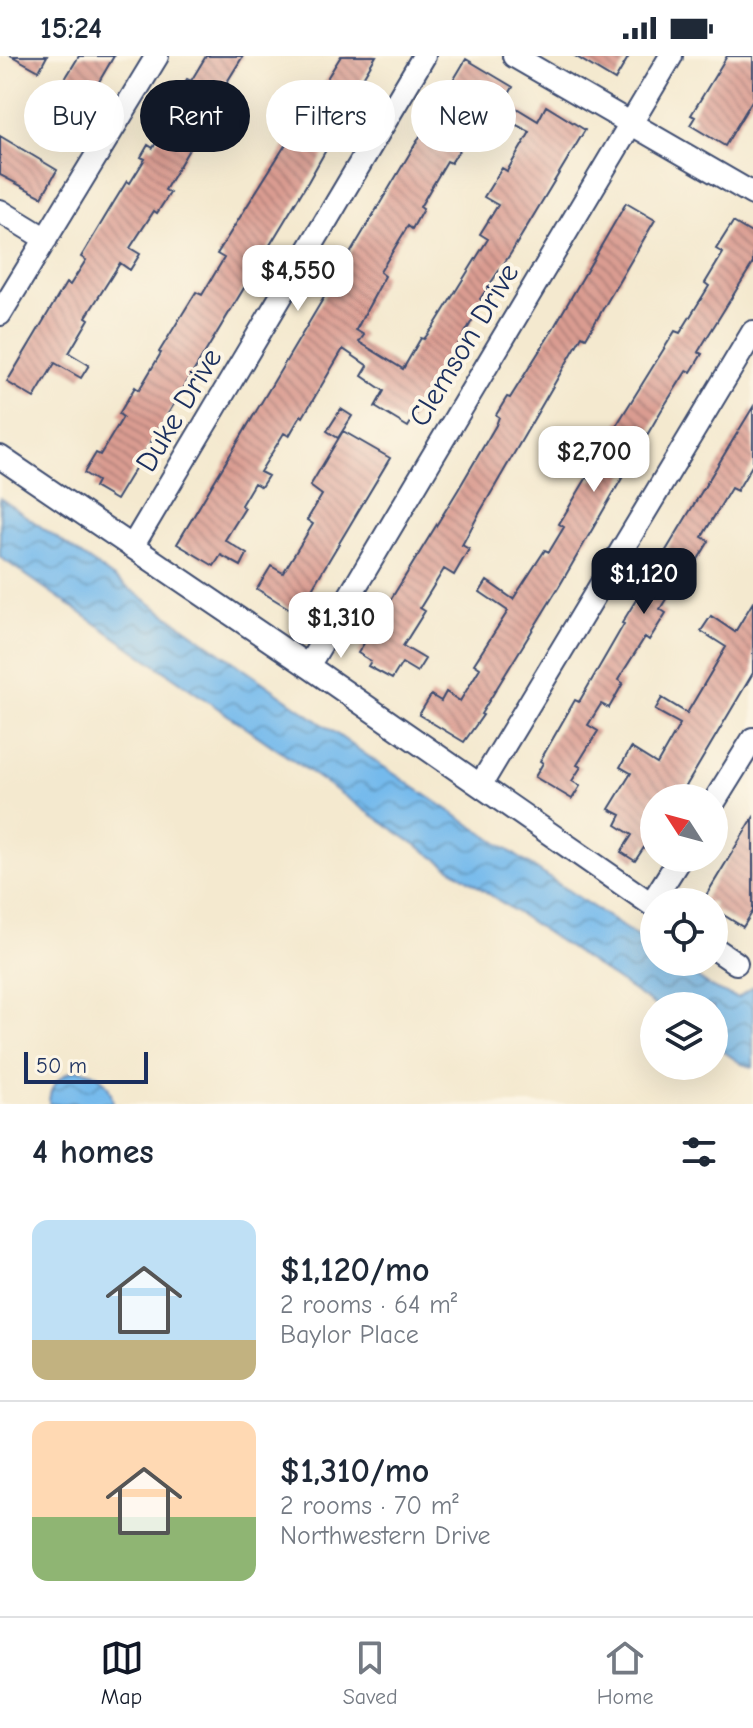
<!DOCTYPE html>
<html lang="en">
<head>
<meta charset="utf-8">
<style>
  body { margin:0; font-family:"Comic Neue",sans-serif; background:#f2f2f3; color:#1f2937; height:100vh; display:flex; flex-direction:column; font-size:30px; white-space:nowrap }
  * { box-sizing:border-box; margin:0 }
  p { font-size:26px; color:#747a83 }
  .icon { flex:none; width:44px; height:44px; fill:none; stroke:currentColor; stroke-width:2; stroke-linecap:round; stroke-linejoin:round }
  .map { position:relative; height:1048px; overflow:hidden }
  .panel { display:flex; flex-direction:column; background:#fff; flex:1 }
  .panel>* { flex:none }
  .top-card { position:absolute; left:24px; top:24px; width:706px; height:72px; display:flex; gap:16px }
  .needle { width:52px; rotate:306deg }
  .fabs { position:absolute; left:640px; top:728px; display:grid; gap:16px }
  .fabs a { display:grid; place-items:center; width:88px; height:88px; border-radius:50%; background:#fff; box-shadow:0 8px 32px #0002; font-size:40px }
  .scale { position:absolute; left:24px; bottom:20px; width:124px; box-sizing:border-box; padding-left:8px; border:4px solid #1b2f5e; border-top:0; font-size:22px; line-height:28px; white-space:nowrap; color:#1b2f5e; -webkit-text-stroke:6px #fcf5e5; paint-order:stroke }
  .price { position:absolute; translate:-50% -68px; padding:0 18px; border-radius:16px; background:#fff; color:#222; font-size:26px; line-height:52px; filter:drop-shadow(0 2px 4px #0008) }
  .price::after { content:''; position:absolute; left:50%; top:48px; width:24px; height:18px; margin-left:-12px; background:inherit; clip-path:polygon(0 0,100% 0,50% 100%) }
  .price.current { background:#111827; color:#fff }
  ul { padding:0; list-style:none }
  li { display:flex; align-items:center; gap:24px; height:200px; padding:0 32px }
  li+li { border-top:2px solid #e0e1e3 }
  li span { display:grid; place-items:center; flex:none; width:224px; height:160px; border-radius:16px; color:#555 }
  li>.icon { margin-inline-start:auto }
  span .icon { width:96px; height:96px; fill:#fffc; stroke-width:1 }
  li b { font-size:34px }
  h2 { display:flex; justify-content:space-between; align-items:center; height:96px; padding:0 32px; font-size:34px }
  .pill { padding:0 28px; border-radius:36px; background:#fff; box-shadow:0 8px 32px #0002; font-size:28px; line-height:72px }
  .pill.current { background:#111827; color:#fff }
  .status { display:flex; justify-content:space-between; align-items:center; height:56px; padding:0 40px; background:#fff; direction:ltr }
  .status svg { height:22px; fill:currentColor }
  .tab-bar { display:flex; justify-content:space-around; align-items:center; height:112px; border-top:2px solid #e0e1e3; background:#fff; font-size:22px; color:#747a83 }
  .tab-bar a { display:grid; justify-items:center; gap:4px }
  .tab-bar .current { color:#111827 }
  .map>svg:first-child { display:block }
  .water { fill:url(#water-waves); stroke:#4874a5; stroke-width:2 }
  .building { fill:url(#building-back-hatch); fill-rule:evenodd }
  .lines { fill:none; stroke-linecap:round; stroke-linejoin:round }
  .minor-casing { stroke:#3c4b6f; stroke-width:26 }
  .minor { stroke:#fff; stroke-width:22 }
  .labels { text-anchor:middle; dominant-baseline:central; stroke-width:8; stroke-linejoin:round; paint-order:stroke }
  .street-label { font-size:30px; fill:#1b2f5e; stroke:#fcf5e5 }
</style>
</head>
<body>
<div class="status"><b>15:24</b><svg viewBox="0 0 49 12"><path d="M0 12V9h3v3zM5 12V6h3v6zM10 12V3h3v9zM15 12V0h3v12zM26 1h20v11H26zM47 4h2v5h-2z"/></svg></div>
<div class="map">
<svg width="753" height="1048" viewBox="0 0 753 1048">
  <defs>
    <pattern id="water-waves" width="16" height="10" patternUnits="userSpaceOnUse" patternTransform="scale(2)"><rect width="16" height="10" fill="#75baec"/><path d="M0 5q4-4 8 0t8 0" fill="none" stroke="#5f98c2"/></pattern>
    <pattern id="building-back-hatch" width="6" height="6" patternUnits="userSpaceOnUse" patternTransform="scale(2)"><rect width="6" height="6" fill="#da9c91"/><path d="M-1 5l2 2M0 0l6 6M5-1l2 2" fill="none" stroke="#b0807a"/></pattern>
  </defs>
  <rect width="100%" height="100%" fill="#fcf5e5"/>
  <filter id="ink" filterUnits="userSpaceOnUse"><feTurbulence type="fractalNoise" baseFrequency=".0125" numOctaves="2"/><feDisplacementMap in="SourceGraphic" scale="16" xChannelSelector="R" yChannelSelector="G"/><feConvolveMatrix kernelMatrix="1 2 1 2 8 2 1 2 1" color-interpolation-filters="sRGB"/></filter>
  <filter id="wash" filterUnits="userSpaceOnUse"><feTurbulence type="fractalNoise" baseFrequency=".006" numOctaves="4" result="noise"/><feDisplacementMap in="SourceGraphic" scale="32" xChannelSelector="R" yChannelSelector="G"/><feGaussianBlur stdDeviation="1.8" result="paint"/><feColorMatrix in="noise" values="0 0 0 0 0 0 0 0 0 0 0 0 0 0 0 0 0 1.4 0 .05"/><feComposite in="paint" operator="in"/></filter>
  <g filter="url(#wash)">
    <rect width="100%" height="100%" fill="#f4e9cf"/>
    <path class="water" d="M0 442 372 703 654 892V906H674L716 934 738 942 753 930V1011L742 1008 714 989V950H656L382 766 0 501Z
      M77 1014C98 1014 111 1027 113 1048H49C49 1030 59 1019 77 1014Z"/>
    <g id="blocks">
      <path class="building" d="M12 0H47L39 15Z
        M79 0H114L76 65 79 67 68 85 36 66 42 57 34 52 44 35 54 41Z
        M206 0H243L224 31 230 35 217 55 213 53 165 134 170 137 157 157 154 155 130 192 140 198 130 214 120 207 86 261 89 263 69 297 89 309 81 322 55 307 34 342 7 326 66 227 70 229 86 204 81 201 114 146 127 125 130 127 145 103 141 101 148 89 153 92 165 70 160 67 187 23 191 25Z
        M341 0H376L361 25 366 28 340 70 336 68 322 91 326 94 308 126 116 444 94 431 97 425 84 417 96 397 100 399 123 361 119 358 135 331 139 334 161 297 159 296 196 236 202 239 224 202 217 198Z
        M575 0H629L615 24Z
        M727 0H753V43L725 90 690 69 695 61 691 59Z
        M466 3 513 31 505 45 538 65 546 50 585 74 511 197 480 243 483 245 464 279 408 371 375 351 384 335 362 320 368 310 343 293 303 361 301 359 289 380 284 377 260 416 268 420 261 431 254 427 241 449 245 452 225 484 247 498 241 510 221 499 214 510 177 488ZM486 53 530 76 507 115 502 112 484 141 498 149 480 178 488 183 434 270 424 283 421 282 403 313 359 286 364 279 356 274 385 220 380 216 408 170 412 173 423 153 420 151 447 105 451 107Z
        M0 80 57 114 42 141 0 119Z
        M626 147 655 164 586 282 582 280 480 456 462 489 469 493 454 519 444 513 420 552 425 555 403 590 425 603 417 616 402 607 392 623 368 610 371 605 358 597 458 434 496 369 499 361 496 359 507 341 510 342 550 278Z
        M733 166 753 178V207L698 296 702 298 691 316 687 314 661 355 560 529 481 658 483 659 464 686 419 659 431 639 441 645 446 636 460 645 480 612 474 608 508 555 480 536 487 525 513 543 545 494 549 496 564 471 559 468 587 421 592 425 608 398 599 393 606 381 608 383 675 275 680 277 709 230 705 227 723 197 716 193Z
        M753 351V408L737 435 731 432 702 481 709 485 697 505 691 502 660 553 666 557 649 584 645 581 618 624 623 627 609 652 601 648 588 669 598 675 577 709 581 711 572 725 580 730 572 743 535 721 543 707 540 705 575 644 579 646 624 568 622 567Z
        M341 353 352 360 338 382 327 375Z
        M343 375 390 402 301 551 294 547 290 553 257 533 271 510 283 517 313 468 307 464 322 439 310 430Z
        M753 546V617L679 742H654V792L647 787 635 805 621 796 632 779 616 769 621 759 609 753 631 717 620 711 631 692 657 708 680 668 655 654 662 642 687 657 726 591 701 575 711 560 735 576Z
        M753 762V855L743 871 714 853V846H702Z"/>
    </g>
  </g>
  <g filter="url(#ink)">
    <use href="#blocks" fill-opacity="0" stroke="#3c4b6f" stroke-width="2"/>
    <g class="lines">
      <g class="minor-casing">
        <path id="minor" d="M514 0 753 138
          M0 155 46 183
          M0 258 157 0
          M0 401 308 610 654 850
          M132 491 424 0
          M308 610 671 0
          M481 728 753 276
          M714 746 753 683
          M651 848 680 802
          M714 892 736 907"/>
      </g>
      <use href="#minor" class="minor"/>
    </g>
  </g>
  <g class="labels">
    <g class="street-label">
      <text transform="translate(464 289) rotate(-59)">Clemson Drive</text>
      <text transform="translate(179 354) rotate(-59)">Duke Drive</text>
    </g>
  </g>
</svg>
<div class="fabs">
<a><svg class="needle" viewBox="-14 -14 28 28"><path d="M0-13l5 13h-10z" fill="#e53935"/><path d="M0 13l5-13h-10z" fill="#747a83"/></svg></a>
<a><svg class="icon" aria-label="locate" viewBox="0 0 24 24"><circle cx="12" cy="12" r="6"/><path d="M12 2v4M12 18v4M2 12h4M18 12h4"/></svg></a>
<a><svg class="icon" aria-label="layers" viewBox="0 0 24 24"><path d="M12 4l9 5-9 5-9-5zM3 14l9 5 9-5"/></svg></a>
</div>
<div class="scale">50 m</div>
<b class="price" style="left:298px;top:257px">$4,550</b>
<b class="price" style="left:594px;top:438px">$2,700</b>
<b class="price current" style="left:644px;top:560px">$1,120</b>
<b class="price" style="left:341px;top:604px">$1,310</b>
<div class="top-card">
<a class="pill">Buy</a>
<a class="pill current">Rent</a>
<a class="pill">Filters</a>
<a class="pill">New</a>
</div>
</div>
<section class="panel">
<h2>4 homes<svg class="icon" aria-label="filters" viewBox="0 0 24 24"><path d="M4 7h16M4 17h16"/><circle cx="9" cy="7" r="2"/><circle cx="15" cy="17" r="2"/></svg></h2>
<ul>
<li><span style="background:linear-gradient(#bfe0f5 75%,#c2b280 0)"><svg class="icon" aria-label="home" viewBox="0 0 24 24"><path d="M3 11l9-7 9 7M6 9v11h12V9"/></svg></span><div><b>$1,120/mo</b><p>2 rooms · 64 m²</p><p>Baylor Place</p></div></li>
<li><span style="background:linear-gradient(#ffd9b3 60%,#8fb573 0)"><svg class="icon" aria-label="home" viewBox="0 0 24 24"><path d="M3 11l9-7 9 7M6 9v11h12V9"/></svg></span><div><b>$1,310/mo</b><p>2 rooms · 70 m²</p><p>Northwestern Drive</p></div></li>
</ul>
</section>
<nav class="tab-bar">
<a class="current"><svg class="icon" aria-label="map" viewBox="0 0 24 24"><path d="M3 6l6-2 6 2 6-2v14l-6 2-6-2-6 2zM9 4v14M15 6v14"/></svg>Map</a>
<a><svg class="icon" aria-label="saved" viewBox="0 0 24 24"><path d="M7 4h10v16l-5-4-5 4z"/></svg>Saved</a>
<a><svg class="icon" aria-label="home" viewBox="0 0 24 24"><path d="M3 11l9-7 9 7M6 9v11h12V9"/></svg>Home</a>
</nav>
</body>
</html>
